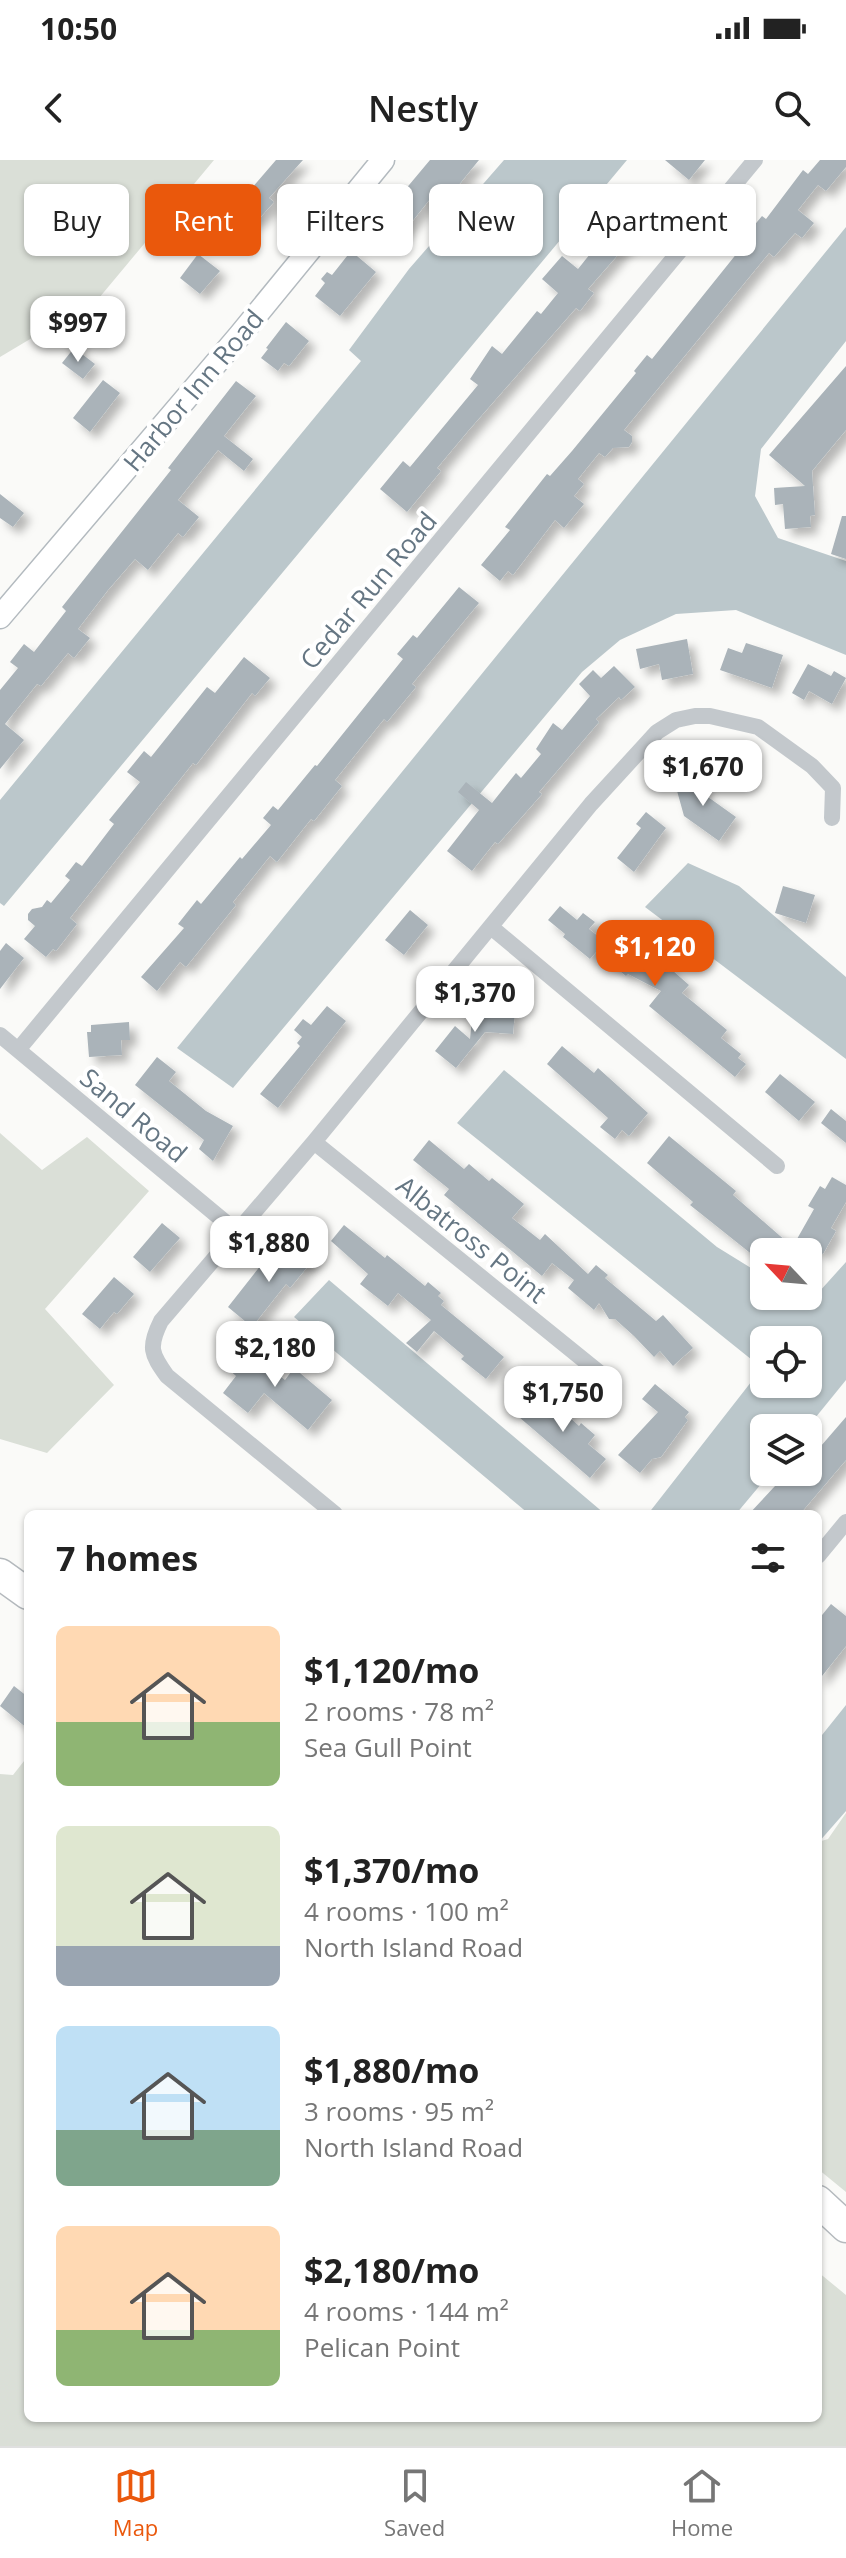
<!DOCTYPE html>
<html lang="en">
<head>
<meta charset="utf-8">
<style>
  body { margin:0; font-family:"Open Sans",sans-serif; background:#f2f2f2; color:#222; height:100vh; display:flex; flex-direction:column; font-size:30px; white-space:nowrap }
  * { box-sizing:border-box; margin:0 }
  p { font-size:26px; color:#767676 }
  .icon { flex:none; width:44px; height:44px; fill:none; stroke:currentColor; stroke-width:2; stroke-linecap:round; stroke-linejoin:round }
  .map { position:relative; flex:1; overflow:hidden }
  .drawer { position:absolute; left:24px; top:1350px; width:798px; height:912px; display:flex; flex-direction:column; background:#fff; border-radius:12px; box-shadow:0 2px 6px #0004 }
  .drawer>* { flex:none }
  .hud { position:absolute; left:24px; top:24px; width:798px; height:72px; display:flex; gap:16px }
  .needle { width:52px; rotate:296deg }
  .fabs { position:absolute; left:750px; top:1078px; display:grid; gap:16px }
  .fabs a { display:grid; place-items:center; width:72px; height:72px; border-radius:12px; background:#fff; box-shadow:0 2px 6px #0004; font-size:40px }
  .price { position:absolute; translate:-50% -68px; padding:0 18px; border-radius:16px; background:#fff; color:#222; font-size:26px; line-height:52px; filter:drop-shadow(0 2px 4px #0008) }
  .price::after { content:''; position:absolute; left:50%; top:48px; width:24px; height:18px; margin-left:-12px; background:inherit; clip-path:polygon(0 0,100% 0,50% 100%) }
  .price.selected { background:#ea580c; color:#fff }
  ul { padding:0; list-style:none }
  li { display:flex; align-items:center; gap:24px; height:200px; padding:0 32px }
  li span { display:grid; place-items:center; flex:none; width:224px; height:160px; border-radius:12px; color:#555 }
  li>.icon { margin-inline-start:auto }
  span .icon { width:96px; height:96px; fill:#fffc; stroke-width:1 }
  li b { font-size:34px }
  h2 { display:flex; justify-content:space-between; align-items:center; height:96px; padding:0 32px; font-size:34px }
  .chip { padding:0 28px; border-radius:12px; background:#fff; box-shadow:0 2px 6px #0004; font-size:28px; line-height:72px }
  .chip.selected { background:#ea580c; color:#fff }
  .status { display:flex; justify-content:space-between; align-items:center; height:56px; padding:0 40px; background:#fff; direction:ltr }
  .status svg { height:22px; fill:currentColor }
  header { display:flex; justify-content:space-between; align-items:center; height:104px; padding:0 32px; background:#fff; font-size:36px; font-weight:600 }
  .tab-bar { display:flex; justify-content:space-around; align-items:center; height:112px; border-top:2px solid #e0e0e0; background:#fff; font-size:22px; color:#767676 }
  .tab-bar a { display:grid; justify-items:center; gap:4px }
  .tab-bar .selected { color:#ea580c }
  .map>svg:first-child { display:block }
  .green { fill:#dadfd7 }
  .water { fill:#bbc7cb; fill-rule:evenodd }
  .building { fill:#aab3b9; filter:url(#shadow) }
  .lines { fill:none; stroke-linecap:round; stroke-linejoin:round }
  .secondary-casing { stroke:#b3babf; stroke-width:25 }
  .highway-casing { stroke:#b4b9bd; stroke-width:33 }
  .street { stroke:#c3c8cc; stroke-width:16 }
  .secondary { stroke:#fff; stroke-width:22 }
  .highway { stroke:#fff; stroke-width:30 }
  .labels { text-anchor:middle; dominant-baseline:central; stroke-width:8; stroke-linejoin:round; paint-order:stroke }
  .street-label { font-size:26px; fill:#657683; stroke:#fff }
</style>
</head>
<body>
<div class="status"><b>10:50</b><svg viewBox="0 0 49 12"><path d="M0 12V9h3v3zM5 12V6h3v6zM10 12V3h3v9zM15 12V0h3v12zM26 1h20v11H26zM47 4h2v5h-2z"/></svg></div>
<header><svg class="icon" aria-label="back" viewBox="0 0 24 24"><path d="M15 5l-7 7 7 7"/></svg>Nestly<svg class="icon" aria-label="search" viewBox="0 0 24 24"><circle cx="10" cy="10" r="6"/><path d="M15 15l6 6"/></svg></header>
<div class="map">
<svg width="846" height="2286" viewBox="0 0 846 2286">
  <defs>
    <filter id="shadow"><feDropShadow dx="7" dy="7" stdDeviation="4" flood-color="#0004"/></filter>
  </defs>
  <rect width="100%" height="100%" fill="#fafaf8"/>
  <path class="green" d="M0 0H214L99 138 0 197Z
    M0 973 42 1010 87 977 149 1031 45 1149 114 1225 47 1293 0 1279Z
    M28 1596V2258H818V2112L846 2135V2286H0V1614L13 1615Z
    M846 1653V2032L818 2009V1682L828 1679Z"/>
  <path class="water" d="M504 0H627L4 746 0 743V640L361 201 349 190 409 109Z
    M846 67V181L761 289 755 336 778 378 846 401V495L736 450 676 454 620 480 582 512 233 928 177 888Z
    M688 703 739 726 846 817V899L645 747Z
    M504 910 717 1087 764 1116V1136H796L809 1143 846 1102V1220L807 1268H764V1312H771L736 1354H648L762 1208 457 963ZM764 1180H808V1224H764Z
    M329 1120 605 1354H529L294 1157Z
    M846 1545V1651L818 1683V1580Z"/>
  <path class="building" d="M276 0H303L269 38 274 42 257 61 254 59 251 64 248 61 235 76 221 64Z
    M430 0H479L440 48 430 39 399 78 374 58 394 33 399 37Z
    M665 0H705L689 20Z
    M820 0H846V7L826 31 818 25 798 50 814 63 802 78 795 73 774 97 769 93 624 270 632 276V282L629 287 613 288 605 297 599 293 578 319 584 324 574 336 584 344 564 368 555 360 513 415 508 411 500 421 481 405 510 370 505 367 547 314 550 316 572 291 636 213 634 211 647 195 652 199 750 77 747 74 762 56 766 59 803 10 808 14Z
    M626 49 644 65 588 129 594 133 580 151 576 148 468 271 437 308 441 311 407 352 380 329 403 301 410 307 478 225 470 219 492 186 502 194 537 151 541 154 558 133 542 119 562 96 578 109Z
    M351 91 376 112 340 156 315 136 325 123 321 119 327 112 332 115Z
    M198 94 220 111 200 134 180 118Z
    M286 162 309 181 289 206 284 203 278 211 261 198 268 189 266 188Z
    M74 188 95 204 83 219 62 203Z
    M846 206V270L812 311 815 355 810 356 811 367 785 369 783 344 775 345 774 328 805 326 769 295Z
    M103 220 120 233 90 272 73 258Z
    M236 221 256 236 224 276 253 299 244 311 218 290 178 340 199 357 183 377 178 373 148 410 135 399 108 430 78 469 90 478 74 498 68 493 41 526 37 524 5 564 24 580 0 609V530L18 508 10 502 24 484 34 492 66 451 62 447 171 310 168 308Z
    M0 334 24 353 13 367 0 358Z
    M842 356H846V399L831 394Z
    M459 427 479 443 412 524 416 527 387 562 384 559 335 620 342 626 314 661 311 659 277 702 270 696 233 742 236 745 186 807 180 802 157 831 141 817 184 768 178 764 197 740 201 744 240 697 242 699 271 665 263 658 273 646 278 650 315 605 317 606 403 499 397 494 413 475 417 478Z
    M687 479 693 514 662 520 659 504 640 509 636 489Z
    M746 483 783 495 772 528 720 510 728 488 742 493Z
    M244 497 270 518 255 536 252 533 196 605 193 603 70 758 77 764 56 791 53 789 46 797 24 779 35 766 28 760V754L32 749 42 747 47 740 51 743 70 720 65 716 76 702 82 706 114 664 109 660 140 622 127 612 144 591 151 597 207 527 215 533Z
    M808 504 831 516 834 511 846 518 832 544 809 531 804 540 792 533Z
    M614 506 635 527 621 540 619 537 596 559 599 562 539 632 542 634 498 684 495 682 472 711 447 691 479 650 458 632 466 622 492 643 516 613 521 618 541 594 536 589 553 563 562 570 590 536 579 524 593 510 601 518Z
    M696 614 701 632 736 657 719 681 684 656 674 620Z
    M646 652 666 668 634 712 617 698 641 668 636 664Z
    M783 726 815 735 806 763 775 753Z
    M560 746 577 760 583 753 595 762 589 769 624 797 639 779 643 782 646 780 660 791 656 796 689 825 682 833 727 870 721 878 741 894 738 898 746 904 735 917 649 846 661 831 628 814 626 816 596 792 590 799 563 777 565 774 548 760Z
    M410 750 428 765 404 795 385 780Z
    M6 783 24 798 0 829V791Z
    M327 846 346 861 278 948 260 934 300 886 297 883 302 877 294 870 303 859 311 865Z
    M473 848 515 852 513 874 485 872 456 908 435 891 455 866 470 879Z
    M129 862 130 880H121L122 895 89 897 87 872H91V865Z
    M562 886 594 913 598 908 648 953 629 976 622 970 615 979 600 967 608 958 547 904Z
    M157 897 176 912 169 921 206 951 233 966 213 1001 199 989 204 980 135 925Z
    M780 914 815 942 799 961 765 932Z
    M831 949 846 961V983L821 963Z
    M669 976 736 1031 733 1035 787 1082 778 1092H764V1104L690 1045 693 1042 647 1003Z
    M429 980 464 1009 469 1004 489 1021 492 1018 524 1044 512 1058 540 1080 545 1074 588 1114 596 1105 608 1115 605 1118 656 1161 663 1155 693 1188 673 1206 660 1191 654 1197 634 1176 615 1159H609L599 1143 594 1150 568 1128 574 1120 552 1103 542 1116 444 1035 449 1029 413 1000Z
    M832 1017 846 1025V1042L831 1068 836 1071 823 1094 797 1079 814 1049 808 1046 820 1026 825 1029Z
    M162 1063 180 1078 150 1112 133 1097Z
    M344 1065 385 1098 387 1095 425 1126 428 1122 441 1133 438 1136 444 1141 441 1145 504 1197 486 1219 461 1199 464 1196 434 1171 417 1192 406 1183 431 1160 398 1133 388 1146 360 1124 368 1114 331 1081Z
    M295 1085 313 1100 290 1128 286 1124 252 1167 228 1147 272 1091 283 1099Z
    M114 1117 134 1134 117 1154 114 1152 100 1169 82 1154Z
    M244 1187 285 1220 294 1208 332 1240 308 1270 264 1233 248 1253 223 1233 236 1216 227 1208Z
    M655 1224 689 1252 685 1257 688 1260 661 1297 652 1299 640 1313 618 1295 658 1252 642 1239Z
    M541 1231 579 1266 581 1263 595 1275 588 1284 606 1299 590 1318 519 1257Z
    M846 1257V1300L800 1354H749L788 1312H808V1301Z
    M831 1444 846 1456V1486L818 1521V1460Z
    M14 1526 28 1537V1569L0 1546Z"/>
  <g class="lines">
    <g class="secondary-casing">
      <path id="secondary" d="M0 457 240 175 383 0"/>
    </g>
    <g class="highway-casing">
      <path id="highway" d="M0 1414 28 1434
        M818 2041 846 2067"/>
    </g>
    <path class="street" d="M491 767 777 1006
      M0 875 237 1072
      M18 890 755 0
      M314 982 601 1214
      M335 1354 167 1216C151 1194 148 1187 161 1161L314 982 591 644 657 572 676 560 695 556H710L758 567 812 606 833 628 832 658
      M818 1396 846 1362"/>
    <use href="#secondary" class="secondary"/>
    <use href="#highway" class="highway"/>
  </g>
  <g class="labels">
    <g class="street-label">
      <text transform="translate(193 230) rotate(-50)">Harbor Inn Road</text>
      <text transform="translate(368 430) rotate(-50)">Cedar Run Road</text>
      <text transform="translate(134 955) rotate(40)">Sand Road</text>
      <text transform="translate(472 1079) rotate(39)">Albatross Point</text>
    </g>
  </g>
</svg>
<div class="fabs">
<a><svg class="needle" viewBox="-14 -14 28 28"><path d="M0-13l5 13h-10z" fill="#e53935"/><path d="M0 13l5-13h-10z" fill="#767676"/></svg></a>
<a><svg class="icon" aria-label="locate" viewBox="0 0 24 24"><circle cx="12" cy="12" r="6"/><path d="M12 2v4M12 18v4M2 12h4M18 12h4"/></svg></a>
<a><svg class="icon" aria-label="layers" viewBox="0 0 24 24"><path d="M12 4l9 5-9 5-9-5zM3 14l9 5 9-5"/></svg></a>
</div>
<b class="price" style="left:78px;top:204px">$997</b>
<b class="price" style="left:703px;top:648px">$1,670</b>
<b class="price selected" style="left:655px;top:828px">$1,120</b>
<b class="price" style="left:475px;top:874px">$1,370</b>
<b class="price" style="left:269px;top:1124px">$1,880</b>
<b class="price" style="left:275px;top:1229px">$2,180</b>
<b class="price" style="left:563px;top:1274px">$1,750</b>
<div class="hud">
<a class="chip">Buy</a>
<a class="chip selected">Rent</a>
<a class="chip">Filters</a>
<a class="chip">New</a>
<a class="chip">Apartment</a>
</div>
<section class="drawer">
<h2>7 homes<svg class="icon" aria-label="filters" viewBox="0 0 24 24"><path d="M4 7h16M4 17h16"/><circle cx="9" cy="7" r="2"/><circle cx="15" cy="17" r="2"/></svg></h2>
<ul>
<li><span style="background:linear-gradient(#ffd9b3 60%,#8fb573 0)"><svg class="icon" aria-label="home" viewBox="0 0 24 24"><path d="M3 11l9-7 9 7M6 9v11h12V9"/></svg></span><div><b>$1,120/mo</b><p>2 rooms · 78 m²</p><p>Sea Gull Point</p></div></li>
<li><span style="background:linear-gradient(#dfe7d0 75%,#9aa5b1 0)"><svg class="icon" aria-label="home" viewBox="0 0 24 24"><path d="M3 11l9-7 9 7M6 9v11h12V9"/></svg></span><div><b>$1,370/mo</b><p>4 rooms · 100 m²</p><p>North Island Road</p></div></li>
<li><span style="background:linear-gradient(#bfe0f5 65%,#7fa58c 0)"><svg class="icon" aria-label="home" viewBox="0 0 24 24"><path d="M3 11l9-7 9 7M6 9v11h12V9"/></svg></span><div><b>$1,880/mo</b><p>3 rooms · 95 m²</p><p>North Island Road</p></div></li>
<li><span style="background:linear-gradient(#ffd9b3 65%,#8fb573 0)"><svg class="icon" aria-label="home" viewBox="0 0 24 24"><path d="M3 11l9-7 9 7M6 9v11h12V9"/></svg></span><div><b>$2,180/mo</b><p>4 rooms · 144 m²</p><p>Pelican Point</p></div></li>
</ul>
</section>
</div>
<nav class="tab-bar">
<a class="selected"><svg class="icon" aria-label="map" viewBox="0 0 24 24"><path d="M3 6l6-2 6 2 6-2v14l-6 2-6-2-6 2zM9 4v14M15 6v14"/></svg>Map</a>
<a><svg class="icon" aria-label="saved" viewBox="0 0 24 24"><path d="M7 4h10v16l-5-4-5 4z"/></svg>Saved</a>
<a><svg class="icon" aria-label="home" viewBox="0 0 24 24"><path d="M3 11l9-7 9 7M6 9v11h12V9"/></svg>Home</a>
</nav>
</body>
</html>
